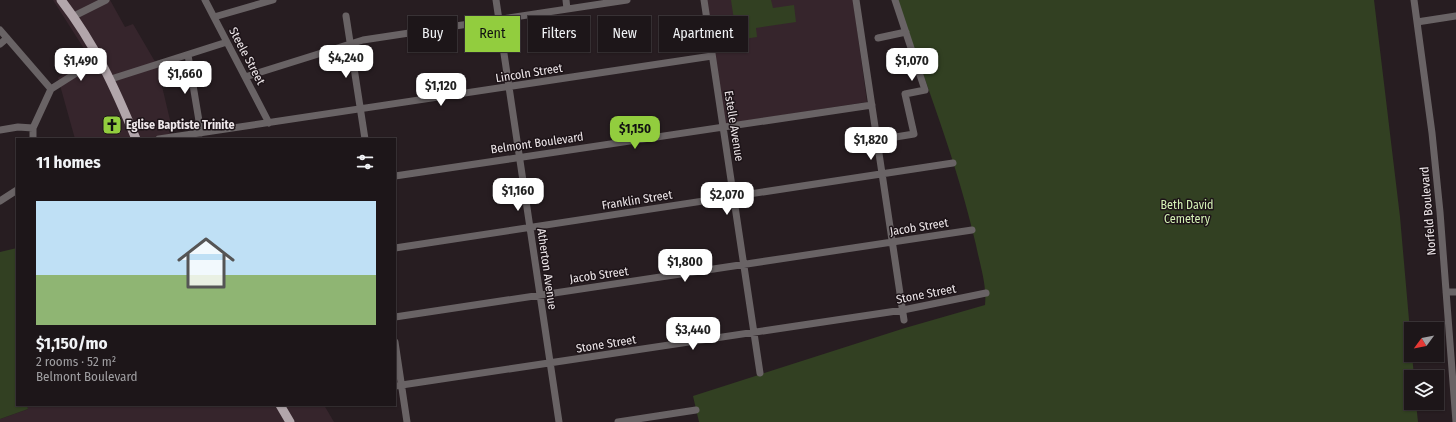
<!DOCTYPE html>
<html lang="en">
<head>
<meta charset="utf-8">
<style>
  body { margin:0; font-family:"Fira Sans Condensed",sans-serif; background:#2a2326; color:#f1f3f6; height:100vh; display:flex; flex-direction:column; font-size:15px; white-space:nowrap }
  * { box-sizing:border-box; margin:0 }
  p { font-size:13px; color:#a09fa2 }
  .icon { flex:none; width:22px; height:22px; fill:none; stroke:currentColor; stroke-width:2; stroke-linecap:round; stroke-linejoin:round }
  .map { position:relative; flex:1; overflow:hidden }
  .details { position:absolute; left:16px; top:138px; width:380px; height:268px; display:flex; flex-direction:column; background:#1d1619; border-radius:0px; box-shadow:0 1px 3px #0004,0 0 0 1px #3b3538 }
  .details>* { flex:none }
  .hud { position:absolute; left:408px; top:16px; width:380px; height:36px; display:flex; gap:8px }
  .needle { width:26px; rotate:238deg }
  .fabs { position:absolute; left:1404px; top:322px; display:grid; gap:8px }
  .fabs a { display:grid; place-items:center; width:40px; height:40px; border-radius:0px; background:#1d1619; box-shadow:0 1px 3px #0004,0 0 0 1px #3b3538; font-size:20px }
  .price { position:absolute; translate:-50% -34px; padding:0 9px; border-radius:8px; background:#fff; color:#222; font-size:13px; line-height:26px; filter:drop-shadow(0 1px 2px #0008) }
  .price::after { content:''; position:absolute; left:50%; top:24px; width:12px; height:9px; margin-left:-6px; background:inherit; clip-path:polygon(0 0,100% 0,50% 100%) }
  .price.current { background:#92cd3e; color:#111 }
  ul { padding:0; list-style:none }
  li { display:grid; align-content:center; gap:8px; height:212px; padding:0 20px }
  li span { display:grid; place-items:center; height:124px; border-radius:0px; color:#555 }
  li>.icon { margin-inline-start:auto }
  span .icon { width:72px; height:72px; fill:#fffc; stroke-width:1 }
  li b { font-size:17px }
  h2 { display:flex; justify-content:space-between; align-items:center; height:48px; padding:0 20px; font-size:17px }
  .chip { padding:0 14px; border-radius:0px; background:#1d1619; box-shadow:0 1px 3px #0004,0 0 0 1px #3b3538; font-size:14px; line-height:36px }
  .chip.current { background:#92cd3e; color:#111 }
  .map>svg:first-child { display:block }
  .built { fill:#36252c }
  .green { fill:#324022 }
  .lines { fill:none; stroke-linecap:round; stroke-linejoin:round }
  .minor { stroke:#696365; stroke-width:7 }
  .major { stroke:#b2a6ab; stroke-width:9 }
  .labels { text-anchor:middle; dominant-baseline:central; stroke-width:3; stroke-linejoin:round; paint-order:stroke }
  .street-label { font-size:12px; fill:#eee7ea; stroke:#1d1418 }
  .poi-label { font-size:12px; font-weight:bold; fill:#eee7ea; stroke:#1d1418; text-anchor:start }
  .park-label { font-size:12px; fill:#d3f0b4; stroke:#1d1418 }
</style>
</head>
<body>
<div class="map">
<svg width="1456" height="422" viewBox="0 0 1456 422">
  <rect width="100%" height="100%" fill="#271d21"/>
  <path class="built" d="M53 0H110L125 27 133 24 157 65 174 137 188 135 189 139H75L58 78 88 55Z
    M706 0H853L867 102 724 124Z
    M27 405H324L334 422H0V419L28 409Z"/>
  <path class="green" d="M731 0H771L773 8 794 5 796 22 756 28 757 37 737 40Z
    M897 0H1374L1400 217 1414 377H1411V403H1416L1418 422H699L693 396 905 328 985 305C987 285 980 265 976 245 957 162 925 81 897 0Z
    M17 248V405H27L28 409 0 419V252Z"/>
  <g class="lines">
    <path class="minor" d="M205 0 269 123
      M496 0 559 422
      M566 0 567 9
      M704 0 760 373
      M856 0 904 320
      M1414 0 1432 133 1440 212 1456 422
      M74 16 106 0
      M346 16 365 139
      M214 17 273 0
      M1417 22 1456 16
      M0 30 51 89
      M878 38 906 32
      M0 44 7 38
      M188 55 201 133
      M245 77 363 40 627 0
      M111 79 227 42
      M51 89 100 58
      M0 130 18 127 33 128
      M33 139V128L51 89
      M159 139 712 56
      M877 140 914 134 905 94 925 90 895 0
      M395 176 872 105
      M0 201 17 190
      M395 248 953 163
      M1446 292H1456
      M395 317 972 230
      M395 342 407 422
      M395 386 903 310 986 293
      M618 422 696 410"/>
    <path class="major" d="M61 0C95 44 115 88 136 139
      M280 405 290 422"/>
  </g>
  <defs>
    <g id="church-square" transform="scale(1)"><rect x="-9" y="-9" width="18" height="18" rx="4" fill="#92cd3e" stroke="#1d1418"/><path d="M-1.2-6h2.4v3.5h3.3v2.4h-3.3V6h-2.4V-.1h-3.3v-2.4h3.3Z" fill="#111"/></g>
  </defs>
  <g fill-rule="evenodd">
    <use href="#church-square" x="112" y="125"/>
  </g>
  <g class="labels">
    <g class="street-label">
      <text transform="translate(247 56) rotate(62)">Steele Street</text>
      <text transform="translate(529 73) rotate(-9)">Lincoln Street</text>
      <text transform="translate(734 126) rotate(81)">Estelle Avenue</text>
      <text transform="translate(537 143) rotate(-8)">Belmont Boulevard</text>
      <text transform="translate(637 200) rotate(-9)">Franklin Street</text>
      <text transform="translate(1428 211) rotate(-95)">Norfeld Boulevard</text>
      <text transform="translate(919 227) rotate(-9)">Jacob Street</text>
      <text transform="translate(547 269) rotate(82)">Atherton Avenue</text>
      <text transform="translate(599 275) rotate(-8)">Jacob Street</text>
      <text transform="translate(926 294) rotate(-11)">Stone Street</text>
      <text transform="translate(606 344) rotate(-9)">Stone Street</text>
    </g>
    <g class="poi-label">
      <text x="126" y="125">Eglise Baptiste Trinite</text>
    </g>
    <g class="park-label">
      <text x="1187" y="205">Beth David<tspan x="1187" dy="14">Cemetery</tspan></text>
    </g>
  </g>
</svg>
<div class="fabs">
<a><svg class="needle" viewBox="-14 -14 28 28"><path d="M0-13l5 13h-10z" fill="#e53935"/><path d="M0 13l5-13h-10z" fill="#a09fa2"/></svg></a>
<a><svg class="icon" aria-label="layers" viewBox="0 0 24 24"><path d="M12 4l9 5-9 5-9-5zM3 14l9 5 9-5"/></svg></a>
</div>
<b class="price" style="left:346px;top:79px">$4,240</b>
<b class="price" style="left:81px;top:82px">$1,490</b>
<b class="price" style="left:912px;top:82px">$1,070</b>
<b class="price" style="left:185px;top:95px">$1,660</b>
<b class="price" style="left:441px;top:107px">$1,120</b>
<b class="price current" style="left:635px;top:150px">$1,150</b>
<b class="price" style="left:871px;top:161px">$1,820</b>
<b class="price" style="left:518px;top:212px">$1,160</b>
<b class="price" style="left:727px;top:216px">$2,070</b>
<b class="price" style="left:685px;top:283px">$1,800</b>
<b class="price" style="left:693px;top:351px">$3,440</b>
<div class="hud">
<a class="chip">Buy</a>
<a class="chip current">Rent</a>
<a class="chip">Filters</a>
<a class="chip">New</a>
<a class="chip">Apartment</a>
</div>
<section class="details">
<h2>11 homes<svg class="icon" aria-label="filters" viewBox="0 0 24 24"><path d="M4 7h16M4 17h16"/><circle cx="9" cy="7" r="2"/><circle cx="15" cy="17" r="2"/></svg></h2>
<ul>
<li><span style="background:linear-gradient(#bfe0f5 60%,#8fb573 0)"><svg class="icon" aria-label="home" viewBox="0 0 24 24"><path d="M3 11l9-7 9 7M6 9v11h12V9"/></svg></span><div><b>$1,150/mo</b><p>2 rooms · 52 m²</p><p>Belmont Boulevard</p></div></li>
</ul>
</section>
</div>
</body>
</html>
